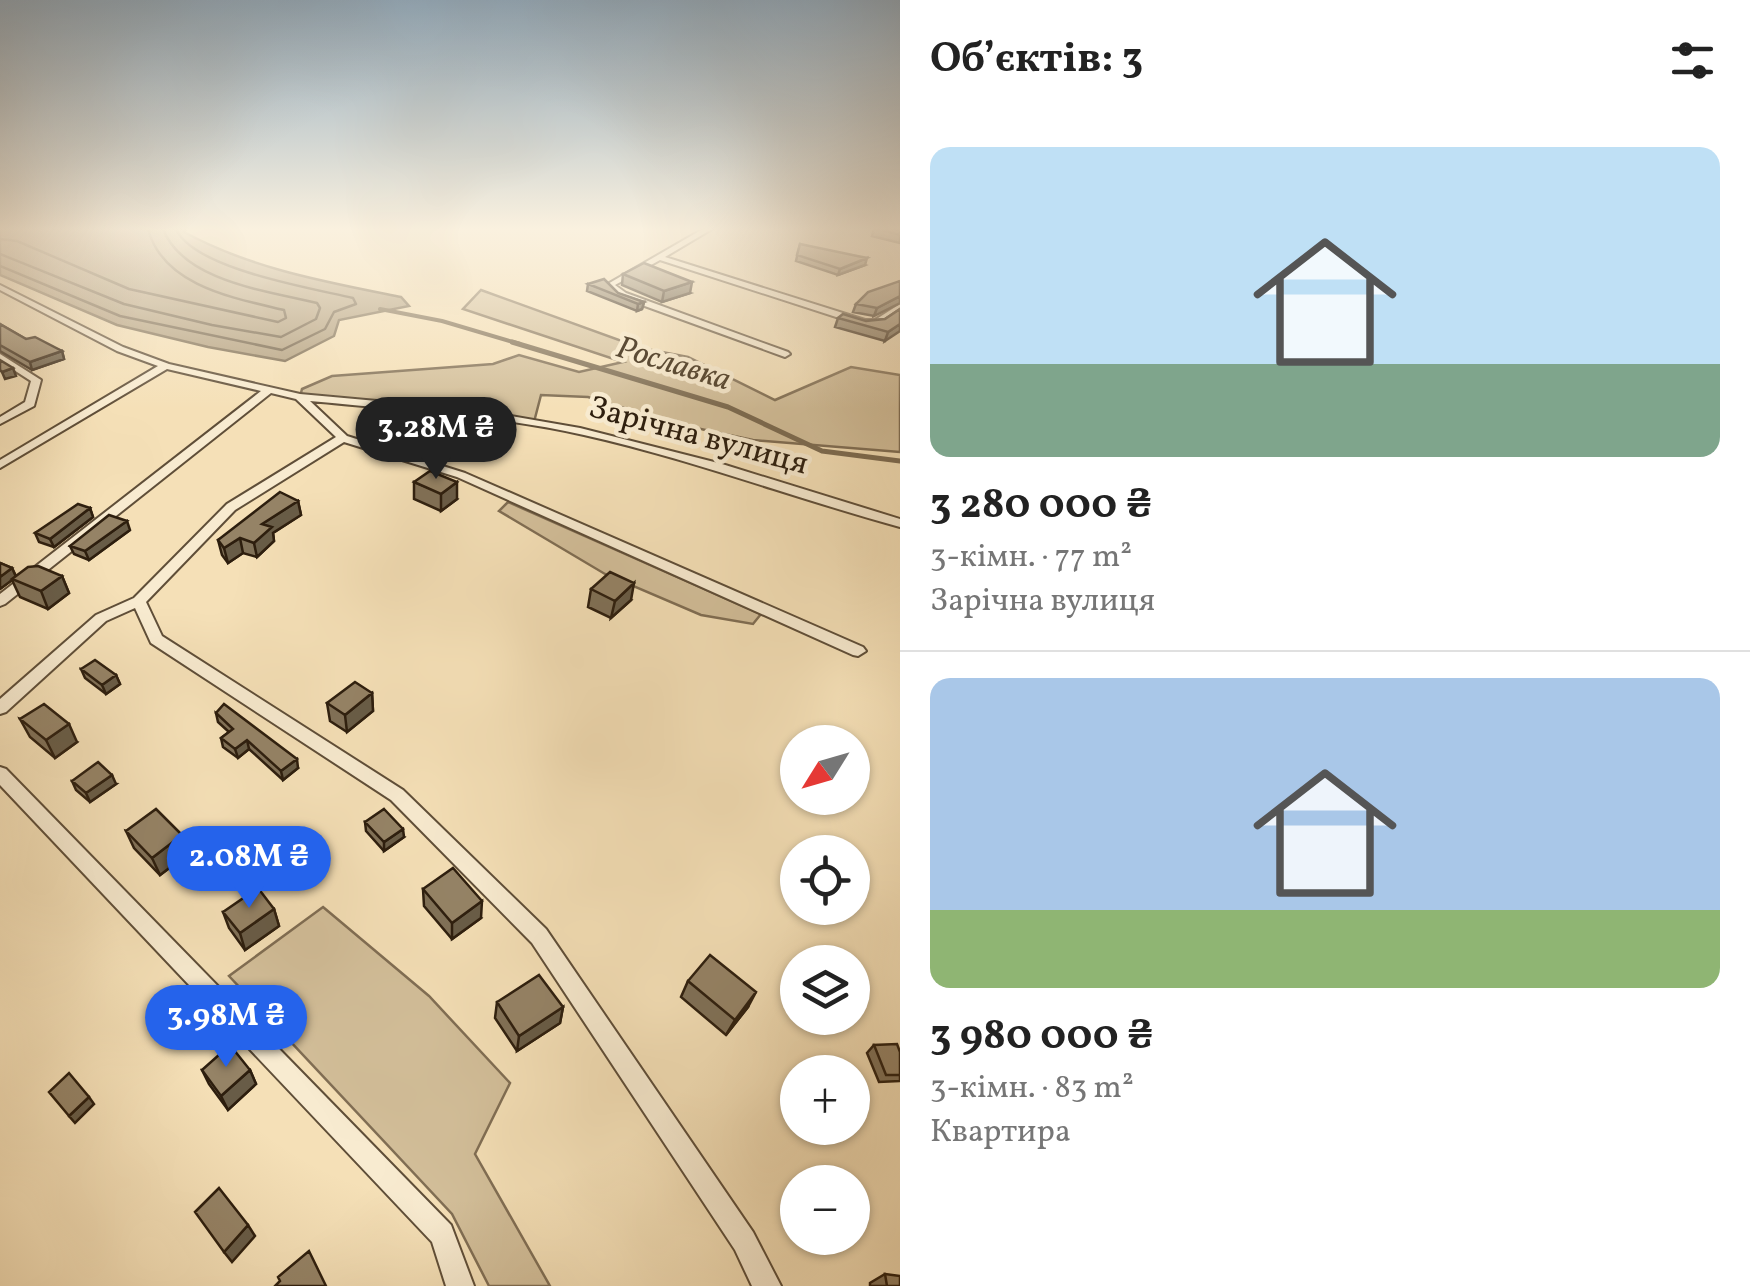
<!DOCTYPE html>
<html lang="uk">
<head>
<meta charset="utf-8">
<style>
  body { margin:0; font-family:Vollkorn,serif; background:#f2f2f2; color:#222; height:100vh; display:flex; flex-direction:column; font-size:38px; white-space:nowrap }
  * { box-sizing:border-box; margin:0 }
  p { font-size:32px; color:#767676 }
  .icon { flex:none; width:55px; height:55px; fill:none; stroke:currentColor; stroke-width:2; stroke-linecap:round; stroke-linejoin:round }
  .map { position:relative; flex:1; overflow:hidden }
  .side { display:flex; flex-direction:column; background:#fff; width:850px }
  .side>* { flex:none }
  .needle { width:65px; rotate:233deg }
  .buttons { position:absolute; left:780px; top:725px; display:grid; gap:20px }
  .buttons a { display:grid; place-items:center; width:90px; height:90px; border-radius:50%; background:#fff; box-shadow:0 2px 8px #0004; font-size:50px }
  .price { position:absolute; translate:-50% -85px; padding:0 22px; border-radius:35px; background:#2563eb; color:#fff; font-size:32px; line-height:65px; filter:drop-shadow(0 2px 5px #0008) }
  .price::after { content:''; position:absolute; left:50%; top:60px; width:30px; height:22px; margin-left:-15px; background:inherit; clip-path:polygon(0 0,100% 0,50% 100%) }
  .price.selected { background:#222; color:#fff }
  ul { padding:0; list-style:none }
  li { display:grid; align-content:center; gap:20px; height:530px; padding:0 30px }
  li+li { border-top:2px solid #e0e0e0 }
  li span { display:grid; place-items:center; height:310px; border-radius:20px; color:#555 }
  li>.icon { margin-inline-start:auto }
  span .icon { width:180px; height:180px; fill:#fffc; stroke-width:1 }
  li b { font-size:42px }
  h2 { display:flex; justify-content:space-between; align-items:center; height:120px; padding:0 30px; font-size:42px }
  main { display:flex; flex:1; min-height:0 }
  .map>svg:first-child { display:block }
  .green { fill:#d3bf9a; stroke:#806e54; stroke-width:2.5 }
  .water { fill:#b19e7e; stroke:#7c6b51; stroke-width:2.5 }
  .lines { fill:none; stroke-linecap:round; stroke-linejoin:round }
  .shore { stroke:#6f5e46; stroke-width:2.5 }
  .stream-far1 { stroke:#7c6b51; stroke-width:4 }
  .stream { stroke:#7c6b51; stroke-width:5 }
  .street-casing { stroke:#5f4e38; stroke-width:4 }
  .path { stroke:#2d1e0e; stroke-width:2.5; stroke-dasharray:4 2.5; stroke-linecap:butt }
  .street { fill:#f8ebd0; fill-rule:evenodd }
  .wall { fill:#807158; stroke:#2d1e0e; stroke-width:2.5 }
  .shaded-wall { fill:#685c47; stroke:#2d1e0e; stroke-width:2.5 }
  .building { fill:#958366; stroke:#2d1e0e; stroke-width:2.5 }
  .labels { text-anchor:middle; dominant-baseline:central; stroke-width:9; stroke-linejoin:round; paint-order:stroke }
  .far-water-label { font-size:32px; font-style:italic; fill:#5b4b35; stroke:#f8ebd0 }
  .far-street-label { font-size:32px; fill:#2d1e0e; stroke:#f8ebd0 }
</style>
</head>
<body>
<main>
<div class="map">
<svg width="900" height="1286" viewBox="0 0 900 1286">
  <rect width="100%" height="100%" fill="#f5e0b7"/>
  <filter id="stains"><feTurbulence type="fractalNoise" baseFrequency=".002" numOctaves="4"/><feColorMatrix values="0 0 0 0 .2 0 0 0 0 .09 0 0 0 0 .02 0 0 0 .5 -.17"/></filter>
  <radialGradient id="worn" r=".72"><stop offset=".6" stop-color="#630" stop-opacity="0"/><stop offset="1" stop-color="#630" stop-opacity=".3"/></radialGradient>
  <path class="green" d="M481 290 641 348 688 357 775 400 851 367 900 375V452L753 440 677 424 588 397 541 395 534 422 300 397 302 389 332 376 493 364 519 355 579 372 623 362 463 309Z
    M508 502 761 614 753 624 701 615 605 574 499 511Z
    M323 907 429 996 510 1083 475 1154 550 1286H489L452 1214 229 976Z"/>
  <path class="water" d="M0 229H186L184 232C252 269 326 282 401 297L409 306 339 320 334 336 285 361 208 347 117 325 0 275Z"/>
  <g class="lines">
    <path class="shore" d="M0 239 17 241 129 289 278 322 286 318 284 310C234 298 163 286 148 229
      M0 254 124 304 212 325 281 337 316 319 320 308 317 303C268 291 184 282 163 229
      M0 266 120 316 282 350 325 329 334 312 356 304 353 298C311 288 194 269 176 229"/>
    <path class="stream-far1" d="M380 309 442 321 520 344"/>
    <path class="stream" d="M512 342 728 407 822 451 900 461"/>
    <g class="street-casing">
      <path id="street" d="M703 229H712L665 257 865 320H875L900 304V311L880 325 864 326 660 260 615 285 626 293 788 352 790 354 785 357 620 297 606 285Z
        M0 285 123 347 169 364 300 394 476 410 580 428 722 464 900 519V527C794 498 691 459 584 435 494 415 402 410 310 401L347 436 465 473 863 647 866 651 858 656 853 655 457 477 344 442 235 510 146 602 162 636 403 790 546 929 753 1232 781 1286H752L735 1250 532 943 391 800 151 643 135 608 106 621 6 712 0 714V699L96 615 134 598 227 504 336 437 296 399 271 393 5 604 0 606V594L261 391 167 369 0 468V460L158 366 117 351 0 290Z
        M0 354 41 380 34 406 0 424V417L25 402 31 381 0 361Z
        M0 767 6 769 451 1225 474 1286H446L432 1242 0 785Z"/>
    </g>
    <path class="path" d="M396 441 420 423
      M408 445 426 435"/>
    <use href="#street" class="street"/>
  </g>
  <path class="wall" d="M874 229H900V243L872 236Z
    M800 244 865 265 838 275 796 261Z
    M623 274 690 293 662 302 622 285Z
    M900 281 874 316 853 312 856 304Z
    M588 284 644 302 642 309 637 311 587 291Z
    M900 309 885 341 835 327 838 318 866 321 885 319Z
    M0 324 26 339 62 351 64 359 32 370 0 351Z
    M466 411 465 434 444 450 423 442 422 418Z
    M414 482 457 499 441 511 414 499Z
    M298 501 301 515 273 533 274 541 257 557 243 553 228 563 222 555 218 540Z
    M90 508 93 517 54 547 39 542 35 533Z
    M130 530 89 560 74 554 70 546Z
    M0 563 12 568 16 576H62L69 593 48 609 20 597 12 580 0 589Z
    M591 589 631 600 611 618 588 607Z
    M81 669 116 675 120 684 106 694 85 678Z
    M372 693 373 711 347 732 330 721 327 703Z
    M216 713 298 768 283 780 249 749 238 758 223 747 221 738 229 732 218 722Z
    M20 719 77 742 55 758 30 737Z
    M72 781 116 784 90 802 76 790Z
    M365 822 404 837 384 851 366 831Z
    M126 831 189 853 160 875 134 848Z
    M245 856 248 865 219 889 205 877 202 868Z
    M423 889 481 918 452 939 424 906Z
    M274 909 279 926 245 950 229 928 223 912Z
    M688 981 748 1007 726 1035 681 997Z
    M497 1002 563 1007 560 1023 517 1051 495 1018Z
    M874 1045 900 1052V1081L879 1082 867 1053Z
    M202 1070H250L256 1084 228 1110 209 1084Z
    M885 1274 900 1286H870V1283Z"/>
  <path class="shaded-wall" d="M867 258 865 265 838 275 840 269Z
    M692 282 690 293 662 302 664 291Z
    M900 296V303L874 316 877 308Z
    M644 302 642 309 637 311 638 304Z
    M900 324V331L885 341 888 332Z
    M62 351 64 359 32 370 30 362Z
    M13 368 16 376 5 379 2 372Z
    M466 411 465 434 444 450V426Z
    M457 482V499L441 511V494Z
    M298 501 301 515 273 533 274 541 257 557 254 543 262 524Z
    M90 508 93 517 54 547 50 539Z
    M127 521 130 530 89 560 85 551Z
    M240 538 243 553 228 563 224 548Z
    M12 568 16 577 0 589V577Z
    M62 576 69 593 48 609 41 591Z
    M634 583 631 600 611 618 615 601Z
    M116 675 120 684 106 694 102 685Z
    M372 693 373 711 347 732 345 715Z
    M69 724 77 742 55 758 46 740Z
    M247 740 249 749 238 758 235 749Z
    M297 759 298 768 283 780 281 771Z
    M112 775 116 784 90 802 86 793Z
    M403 829 404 837 384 851V842Z
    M182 835 189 853 160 875 152 858Z
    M245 856 248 865 219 889 216 881Z
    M482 901 481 918 452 939V923Z
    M274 909 279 926 245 950 240 933Z
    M756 992 748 1007 726 1035 735 1020Z
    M563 1007 560 1023 517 1051 519 1036Z
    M211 1009 214 1017 193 1035 189 1027Z
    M250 1070 256 1084 228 1110 221 1096Z
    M89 1097 94 1104 75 1123 69 1116Z
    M248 1225 255 1236 232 1262 224 1252Z"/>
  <path class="building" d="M879 229H900V235Z
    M800 244 867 258 840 269 797 255Z
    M644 263 692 282 664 291 623 274Z
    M604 279 618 293 644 302 638 304 588 284Z
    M900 281V296L877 308 856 304 868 292Z
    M900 309V324L888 332 838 318 843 314 866 321 885 319Z
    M0 324 26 339 35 337 62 351 30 362 0 345Z
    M0 360 13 368 2 372 0 370Z
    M444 403 466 411 444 426 422 418Z
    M430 471 457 482 441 494 414 482Z
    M280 492 298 501 262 524 272 527 254 543 240 538 224 548 218 540Z
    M78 504 90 508 50 539 35 533Z
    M109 515 127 521 85 551 70 546Z
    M0 563 12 568 0 577Z
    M38 566 62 576 41 591 12 579 28 567Z
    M610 572 634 583 615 601 591 589Z
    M95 660 116 675 102 685 81 669Z
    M355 682 372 693 345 715 327 703Z
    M44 704 69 724 46 740 20 719Z
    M224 704 297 759 281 771 247 740 235 749 221 738 233 729 216 713Z
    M98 762 112 775 86 793 72 781Z
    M156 809 182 835 152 858 126 831Z
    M384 809 403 829 384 842 365 822Z
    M231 844 245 856 216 881 202 868Z
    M453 868 482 901 452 923 423 889Z
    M258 888 274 909 240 933 223 912Z
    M710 955 756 992 735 1020 688 981Z
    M539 975 563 1007 519 1036 497 1002Z
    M196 994 211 1009 189 1027 176 1010Z
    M897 1044 900 1052V1075H886L874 1045Z
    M230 1045 250 1070 221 1096 202 1070Z
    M69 1073 89 1097 69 1116 49 1092Z
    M219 1188 248 1225 224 1252 195 1212Z
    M309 1251 326 1286H275L280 1281 278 1277Z
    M885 1274 900 1276V1286H887Z"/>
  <linearGradient id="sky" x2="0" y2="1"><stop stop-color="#92abbe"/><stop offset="0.56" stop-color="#faf1df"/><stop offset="1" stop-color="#faf1df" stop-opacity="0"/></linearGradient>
  <rect width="900" height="409" fill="url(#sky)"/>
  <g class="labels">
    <g class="far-water-label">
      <text transform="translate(673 365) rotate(17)">Рославка</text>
    </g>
    <g class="far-street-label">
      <text transform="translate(698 437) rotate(15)">Зарічна вулиця</text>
    </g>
  </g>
  <rect width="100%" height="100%" filter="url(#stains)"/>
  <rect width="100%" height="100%" fill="url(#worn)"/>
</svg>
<div class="buttons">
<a><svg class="needle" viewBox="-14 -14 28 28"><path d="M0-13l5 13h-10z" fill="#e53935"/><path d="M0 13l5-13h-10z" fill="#767676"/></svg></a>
<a><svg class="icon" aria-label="locate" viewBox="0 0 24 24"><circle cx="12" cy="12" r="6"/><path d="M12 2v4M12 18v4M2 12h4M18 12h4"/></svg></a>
<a><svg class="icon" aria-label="layers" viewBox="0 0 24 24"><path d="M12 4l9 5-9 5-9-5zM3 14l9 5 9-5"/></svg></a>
<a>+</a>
<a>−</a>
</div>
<b class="price selected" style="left:436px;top:482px">3.28M ₴</b>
<b class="price" style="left:249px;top:911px">2.08M ₴</b>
<b class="price" style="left:226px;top:1070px">3.98M ₴</b>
</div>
<section class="side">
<h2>Об’єктів: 3<svg class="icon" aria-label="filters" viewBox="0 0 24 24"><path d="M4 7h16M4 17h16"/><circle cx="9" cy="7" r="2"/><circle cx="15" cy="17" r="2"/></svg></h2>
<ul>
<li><span style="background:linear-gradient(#bfe0f5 70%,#7fa58c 0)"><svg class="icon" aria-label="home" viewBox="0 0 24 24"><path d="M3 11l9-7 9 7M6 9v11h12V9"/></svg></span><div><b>3 280 000 ₴</b><p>3-кімн. · 77 m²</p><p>Зарічна вулиця</p></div></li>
<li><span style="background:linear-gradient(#a9c7e8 75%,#8fb573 0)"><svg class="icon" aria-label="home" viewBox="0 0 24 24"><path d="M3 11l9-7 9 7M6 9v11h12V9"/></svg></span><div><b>3 980 000 ₴</b><p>3-кімн. · 83 m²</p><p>Квартира</p></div></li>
</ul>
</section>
</main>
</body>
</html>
